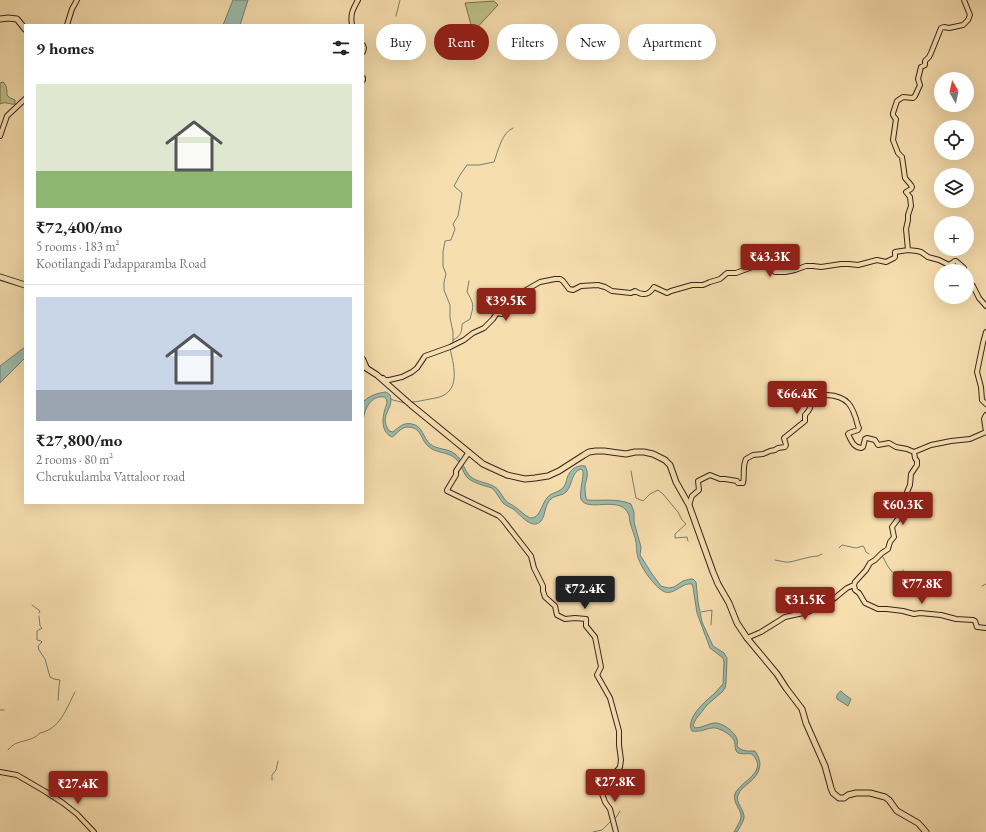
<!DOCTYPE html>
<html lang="en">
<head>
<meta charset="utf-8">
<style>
  body { margin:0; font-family:"EB Garamond",serif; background:#f6f6f6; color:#222; height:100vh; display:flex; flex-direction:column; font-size:15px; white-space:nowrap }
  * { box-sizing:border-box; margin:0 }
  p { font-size:13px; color:#767676 }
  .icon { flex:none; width:22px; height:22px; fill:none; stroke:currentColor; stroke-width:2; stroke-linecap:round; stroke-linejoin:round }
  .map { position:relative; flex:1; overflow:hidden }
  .details { position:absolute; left:24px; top:24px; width:340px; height:480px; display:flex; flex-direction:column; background:#fff; border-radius:0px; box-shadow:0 4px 16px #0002 }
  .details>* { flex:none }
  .top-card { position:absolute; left:376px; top:24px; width:380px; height:36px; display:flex; gap:8px }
  .needle { width:26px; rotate:351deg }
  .tools { position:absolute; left:934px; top:72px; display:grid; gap:8px }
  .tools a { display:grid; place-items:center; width:40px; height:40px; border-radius:50%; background:#fff; box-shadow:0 4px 16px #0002; font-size:20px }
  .price { position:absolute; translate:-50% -34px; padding:0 9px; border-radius:4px; background:#8f2418; color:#fff; font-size:13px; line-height:26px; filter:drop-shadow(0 1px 2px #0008) }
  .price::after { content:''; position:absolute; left:50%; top:24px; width:12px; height:9px; margin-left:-6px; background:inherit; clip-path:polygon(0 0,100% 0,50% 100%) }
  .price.selected { background:#222; color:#fff }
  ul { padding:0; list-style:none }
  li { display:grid; align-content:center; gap:8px; height:212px; padding:0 12px }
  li+li { border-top:1px solid #e0e0e0 }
  li span { display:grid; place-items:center; height:124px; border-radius:0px; color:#555 }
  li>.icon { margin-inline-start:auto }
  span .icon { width:72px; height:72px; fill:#fffc; stroke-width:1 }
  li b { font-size:17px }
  h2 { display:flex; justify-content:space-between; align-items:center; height:48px; padding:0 12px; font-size:17px }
  .pill { padding:0 14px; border-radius:18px; background:#fff; box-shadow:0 4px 16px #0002; font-size:14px; line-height:36px }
  .pill.selected { background:#8f2418; color:#fff }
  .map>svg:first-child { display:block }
  .green { fill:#bdc18a; stroke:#787354 }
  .water { fill:#9dbcad; stroke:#728074 }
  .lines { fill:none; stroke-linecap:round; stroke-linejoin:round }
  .stream { stroke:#728074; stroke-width:1 }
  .major-casing { stroke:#32251f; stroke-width:6 }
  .highway-casing { stroke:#32251f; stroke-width:7 }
  .major { stroke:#f7deaf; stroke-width:4 }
  .highway { stroke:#f7deaf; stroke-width:5 }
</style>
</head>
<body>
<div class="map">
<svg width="986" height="832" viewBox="0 0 986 832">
  <rect width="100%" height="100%" fill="#f7deaf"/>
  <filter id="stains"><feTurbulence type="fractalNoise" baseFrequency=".005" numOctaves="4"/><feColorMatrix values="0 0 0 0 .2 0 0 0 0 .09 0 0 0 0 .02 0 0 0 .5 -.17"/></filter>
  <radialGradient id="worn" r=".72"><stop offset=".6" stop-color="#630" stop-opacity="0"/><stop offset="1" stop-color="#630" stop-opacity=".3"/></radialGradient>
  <path class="green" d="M494 1 498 5 473 32 465 3Z
    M3 82C7 85 7 91 7 95L10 98 15 100V104C10 105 6 101 0 104V83Z"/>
  <path class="water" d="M233 0H248L240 25H223Z
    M25 347V358L0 383V366Z
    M386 392 390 395C395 409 378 414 389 431L393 432C399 427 404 422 412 424 423 426 423 438 430 444 437 450 448 448 455 454 463 460 464 471 471 477 477 482 486 482 493 486 500 489 502 497 507 502 510 504 513 505 515 507 520 510 524 515 530 518 540 519 541 505 547 498 551 492 558 493 563 488 567 483 566 478 569 474 572 468 578 465 585 466 589 473 587 478 585 485 585 489 585 494 586 498L587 500C602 501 617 498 631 504L634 512V522L641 547 640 555 652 574 661 586 664 587 669 588 674 587 683 581 690 579H693L696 582 698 602 702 622 713 646 724 653 727 658 726 683 725 688 722 692 707 705 696 719 693 725 695 728C702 728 707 724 714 723 722 722 735 732 737 739 738 742 737 744 737 746 742 752 748 751 755 751 758 755 760 760 760 765 758 782 742 784 738 795 735 803 745 810 744 818 743 823 739 828 737 832H734C736 828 740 822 741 818 742 809 732 803 735 794 739 782 770 772 752 754 748 753 740 755 737 752 734 748 736 744 734 740 731 735 724 731 719 729 710 725 703 733 692 731 685 719 705 701 714 694 717 691 720 687 723 684L724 662 723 658 710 648 697 613 693 587 692 584C682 582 673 597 663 591 655 587 642 569 639 560 636 554 637 548 636 542 635 536 632 530 631 525 629 521 630 516 628 513 619 495 587 513 581 499 579 494 583 480 583 474V471L581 469C572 471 572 485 567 491 563 496 555 495 551 499 544 505 546 515 541 521 532 531 520 514 513 509 510 507 506 506 503 503 499 498 497 493 492 488 485 486 474 483 469 479 463 475 462 464 456 459 448 451 436 454 428 446 420 439 422 427 407 427 400 428 397 434 392 437 381 432 382 419 385 409 385 408 387 404 387 403 387 400 386 399 385 397 370 395 364 410 363 422V402C369 396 377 393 386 392Z
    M841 691 844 694 851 699 848 706 837 699C836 695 838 693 841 691Z"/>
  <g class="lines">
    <path class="stream" d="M396 16 400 0
      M453 340C461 336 462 332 462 324L470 319C474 305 474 304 467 292L469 281
      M451 344 453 342V332L450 318V305L444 290V282L446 274 443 266V252L445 241 451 240 455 229 453 224 458 216 462 193 454 186 460 175 467 165H479L494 162C498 151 502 132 513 128
      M391 399 393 400 405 403
      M412 402C417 402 424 400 430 399 434 398 438 398 442 396 461 388 453 363 450 348
      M631 471 636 498 643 501 650 494 658 490 663 494 678 512 682 520 686 524 675 534V538L687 537 688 541
      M839 548 842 545 856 548 863 546 864 547 866 552 869 554
      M881 556 883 557 887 565 892 572 900 573 903 572V570
      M775 560 785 562H790L810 557 818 556 822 554
      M982 586 986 584
      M32 605 40 611 39 613
      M701 612 712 610 711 625
      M39 616 40 626 42 628 37 631V640L41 641 42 642 38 646 39 650 45 659 50 677 54 679 60 680 59 686
      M58 700 59 687
      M0 710H4
      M8 750C16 738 30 744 40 733 60 729 66 709 75 692
      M272 780V775L276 770 278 761
      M615 819 620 811
      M593 832 602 830 612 820"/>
    <g class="major-casing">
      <path id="major" d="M67 25 72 9 77 0
        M352 25C350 14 353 9 358 0
        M363 45 364 48 363 52
        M363 78V80
        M0 136 7 116 25 99
        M908 250 906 229 908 220V215L911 206 910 197 906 192 911 189 912 187 911 185 905 178 902 157 898 153 893 140 896 119 895 118 893 115V113L897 101 903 97 913 98 915 96 920 85 918 79 921 67 925 65V61L929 57 931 53 941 28 944 27 949 28 963 25 968 20 970 15 964 0
        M967 279 973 286 979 298 986 306
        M986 332 983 343 977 372 981 387 982 400 986 404
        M363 359 367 368
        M383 378 385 380H389L402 377 412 372 417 368 425 356 450 347 464 340 473 333 484 328 493 319 497 313 502 314H503L513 303 518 300 526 290 540 282 555 279H560L563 281 569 289 573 290 581 286 598 285 605 287 612 291 631 293 635 291C643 296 649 295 654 287L667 293 671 291 692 285H703L710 282 720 279 727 273H736L755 266H760L766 264 775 272H785L795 270 806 266H813L821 267 841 264H849L858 265 877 260 886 262 894 258 895 257V252L908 250 917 251 921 252 928 257 939 260 949 265 955 261H956L963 267 964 268 963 271
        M469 452 460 465 456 471V475L447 490V491L499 516 503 520 531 556 534 568 543 586V591L545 597 555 606 557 615 565 619 575 618 586 619V626L595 637 601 667 597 675 610 698 619 731V745L621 760 620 767 610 779 611 785 601 791 605 802 610 809 616 832
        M914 452 931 445 951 441 970 439 986 432 984 419 986 415
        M689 505 692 496 699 490 698 481 710 475 720 479H725L737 481 738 483H743C745 475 742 467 746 459L753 455 763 454 770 451 775 450 778 448 785 447 786 445 784 438 805 421V415C811 409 813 403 811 395 816 394 821 395 827 395 848 396 853 406 858 426L859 428 858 430 849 433 848 434C851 440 853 447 861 448L863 447 865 439 867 438 875 440 878 445 889 443 896 447 907 449 914 452
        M854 585 855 590 859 593 865 603 878 609H887L903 611 914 614 920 613 941 615 956 619 973 620 975 621 977 627 986 628
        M747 638 761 632 785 617 808 612 820 606 828 603 836 597 847 588 854 585 855 582 866 570 870 563 875 560 882 553 888 549 890 542 894 537 892 527 898 519 899 514 903 507 907 492 910 485 911 474 917 465V461L915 458 914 452
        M0 772 17 775 46 792 63 803 77 814 94 832"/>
    </g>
    <g class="highway-casing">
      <path id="highway" d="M0 19 8 18 17 19 25 29
        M0 277 25 285
        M363 366 377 375 411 405 483 464 507 475 525 479 535 478 548 476 559 471 584 455 589 452 596 451H604L626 454 635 452H644L653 454 665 460 670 465 676 482 689 505 713 572 718 584 729 603 737 623 747 638 777 674 786 688 802 709 806 723 825 766 831 788 833 793 838 797 839 798H844L848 795 856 793H870L885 797 889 800 897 811 918 823 926 832"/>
    </g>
    <use href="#major" class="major"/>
    <use href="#highway" class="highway"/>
  </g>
  <rect width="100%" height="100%" filter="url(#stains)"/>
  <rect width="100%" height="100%" fill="url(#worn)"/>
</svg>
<div class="tools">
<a><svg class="needle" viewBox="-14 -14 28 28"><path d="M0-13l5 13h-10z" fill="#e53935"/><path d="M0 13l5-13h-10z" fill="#767676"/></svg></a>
<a><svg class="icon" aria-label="locate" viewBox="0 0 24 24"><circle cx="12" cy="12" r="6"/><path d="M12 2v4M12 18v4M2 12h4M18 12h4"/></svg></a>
<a><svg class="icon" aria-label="layers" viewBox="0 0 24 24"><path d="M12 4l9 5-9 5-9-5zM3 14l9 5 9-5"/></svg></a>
<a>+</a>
<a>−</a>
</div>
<b class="price" style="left:770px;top:278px">₹43.3K</b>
<b class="price" style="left:506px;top:322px">₹39.5K</b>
<b class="price" style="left:797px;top:415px">₹66.4K</b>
<b class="price" style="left:903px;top:526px">₹60.3K</b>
<b class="price" style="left:922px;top:605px">₹77.8K</b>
<b class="price selected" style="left:585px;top:610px">₹72.4K</b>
<b class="price" style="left:805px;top:621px">₹31.5K</b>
<b class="price" style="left:615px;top:803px">₹27.8K</b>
<b class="price" style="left:78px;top:805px">₹27.4K</b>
<div class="top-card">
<a class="pill">Buy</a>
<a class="pill selected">Rent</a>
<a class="pill">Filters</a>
<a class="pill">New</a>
<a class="pill">Apartment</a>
</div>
<section class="details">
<h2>9 homes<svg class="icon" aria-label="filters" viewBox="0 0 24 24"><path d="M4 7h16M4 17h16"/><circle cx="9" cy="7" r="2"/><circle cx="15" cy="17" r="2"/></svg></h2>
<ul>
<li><span style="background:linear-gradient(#dfe7d0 70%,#8fb573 0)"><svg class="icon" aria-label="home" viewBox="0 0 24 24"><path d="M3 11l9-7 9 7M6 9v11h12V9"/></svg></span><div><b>₹72,400/mo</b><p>5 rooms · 183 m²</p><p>Kootilangadi Padapparamba Road</p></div></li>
<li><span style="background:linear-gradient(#c9d6e8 75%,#9aa5b1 0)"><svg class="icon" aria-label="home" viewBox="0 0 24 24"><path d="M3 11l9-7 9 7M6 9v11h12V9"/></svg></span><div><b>₹27,800/mo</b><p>2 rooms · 80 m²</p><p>Cherukulamba Vattaloor road</p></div></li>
</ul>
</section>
</div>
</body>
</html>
